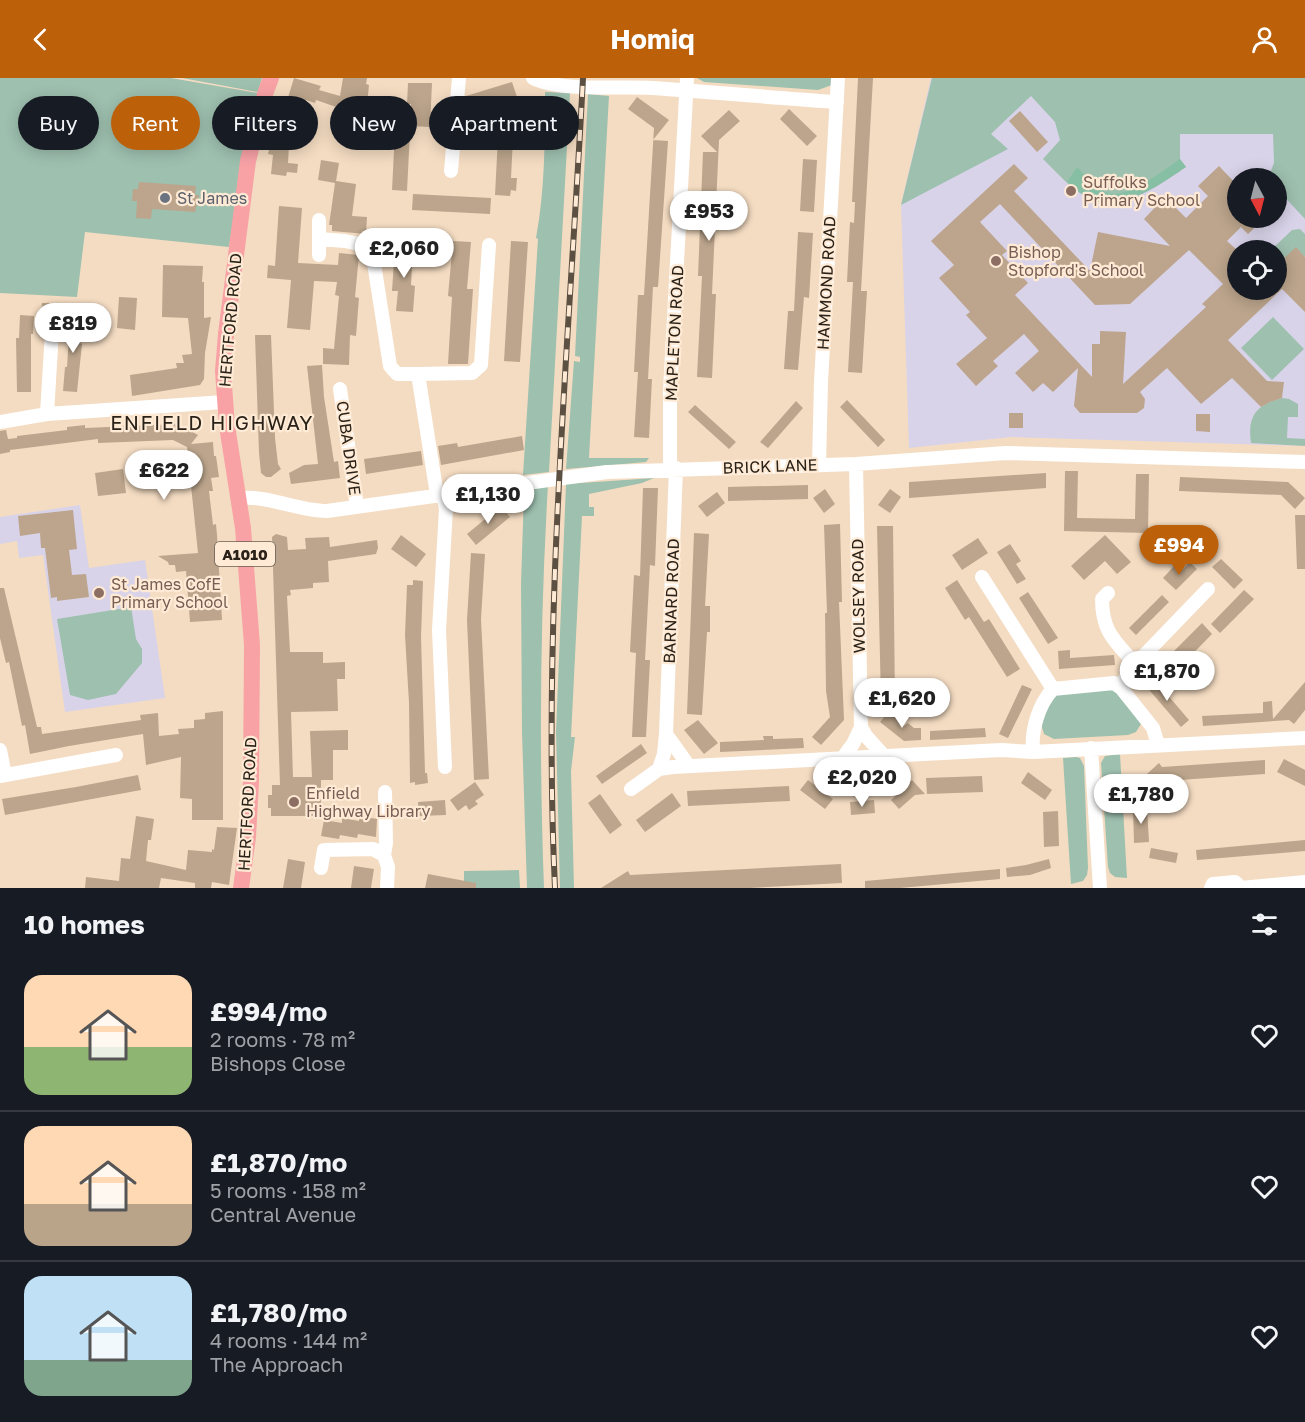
<!DOCTYPE html>
<html lang="en">
<head>
<meta charset="utf-8">
<style>
  body { margin:0; font-family:"Golos Text",sans-serif; background:#20242c; color:#f1f3f6; height:100vh; display:flex; flex-direction:column; font-size:22px; white-space:nowrap }
  * { box-sizing:border-box; margin:0 }
  p { font-size:20px; color:#9ea1a6 }
  .icon { flex:none; width:33px; height:33px; fill:none; stroke:currentColor; stroke-width:2; stroke-linecap:round; stroke-linejoin:round }
  .map { position:relative; height:810px; overflow:hidden }
  .sheet { display:flex; flex-direction:column; background:#171b24; flex:1 }
  .sheet>* { flex:none }
  .banner { position:absolute; left:18px; top:18px; width:600px; height:54px; display:flex; gap:12px }
  .needle { width:39px; rotate:173deg }
  .fabs { position:absolute; left:1227px; top:90px; display:grid; gap:12px }
  .fabs a { display:grid; place-items:center; width:60px; height:60px; border-radius:50%; background:#171b24; box-shadow:0 3px 15px #0003; font-size:30px }
  .price { position:absolute; translate:-50% -51px; padding:0 14px; border-radius:21px; background:#fff; color:#222; font-size:20px; line-height:39px; filter:drop-shadow(0 2px 3px #0008) }
  .price::after { content:''; position:absolute; left:50%; top:36px; width:18px; height:14px; margin-left:-9px; background:inherit; clip-path:polygon(0 0,100% 0,50% 100%) }
  .price.active { background:#bc600a; color:#fff }
  ul { padding:0; list-style:none }
  li { display:flex; align-items:center; gap:18px; height:150px; padding:0 24px }
  li+li { border-top:2px solid #363941 }
  li span { display:grid; place-items:center; flex:none; width:168px; height:120px; border-radius:18px; color:#555 }
  li>.icon { margin-inline-start:auto }
  span .icon { width:72px; height:72px; fill:#fffc; stroke-width:1 }
  li b { font-size:26px }
  h2 { display:flex; justify-content:space-between; align-items:center; height:72px; padding:0 24px; font-size:26px }
  .tag { padding:0 21px; border-radius:27px; background:#171b24; box-shadow:0 3px 15px #0003; font-size:21px; line-height:54px }
  .tag.active { background:#bc600a; color:#fff }
  header { display:flex; justify-content:space-between; align-items:center; height:78px; padding:0 24px; background:#bc600a; color:#fff; font-size:27px; font-weight:700 }
  .map>svg:first-child { display:block }
  .education { fill:#d9d3e9; fill-rule:evenodd }
  .green { fill:#9ec0af }
  .forest { fill:#87bfa5 }
  .building { fill:#bca58c; fill-rule:evenodd }
  .lines { fill:none; stroke-linecap:round; stroke-linejoin:round }
  .minor { stroke:#fff; stroke-width:14 }
  .major { stroke:#f8a2a6; stroke-width:16 }
  .rail-casing { stroke:#5c5042; stroke-width:6 }
  .rail { stroke:#feead5; stroke-width:4; stroke-dasharray:11; stroke-linecap:butt }
  .education-dot { fill:#8d6e63; stroke:#feead5; stroke-width:2 }
  .worship-dot { fill:#6b7280; stroke:#feead5; stroke-width:2 }
  .labels { text-anchor:middle; dominant-baseline:central; stroke-width:4.5; stroke-linejoin:round; paint-order:stroke }
  .shield { fill:#feead5; stroke:#6a5e51; stroke-width:1.5 }
  .shield-label { font-size:15px; font-weight:bold; fill:#2a2218 }
  .education-label { font-size:16px; fill:#785e54; stroke:#feead5; text-anchor:start }
  .worship-label { font-size:16px; fill:#5b616d; stroke:#feead5; text-anchor:start }
  .street-label { font-size:16px; fill:#2a2218; stroke:#feead5 }
  .quarter-label { font-size:20px; letter-spacing:1.5px; fill:#2a2218; stroke:#feead5 }
</style>
</head>
<body>
<header><svg class="icon" aria-label="back" viewBox="0 0 24 24"><path d="M15 5l-7 7 7 7"/></svg>Homiq<svg class="icon" aria-label="person" viewBox="0 0 24 24"><circle cx="12" cy="8" r="4"/><path d="M4 21q1-7 8-7t8 7"/></svg></header>
<div class="map">
<svg width="1305" height="810" viewBox="0 0 1305 810">
  <rect width="100%" height="100%" fill="#f4dcc2"/>
  <path class="education" d="M931 0H1305V368L1011 359 909 370 901 127ZM1238 100H1276V140H1238ZM1238 172H1276V212H1238Z
    M80 427 89 490 145 482 165 620 65 634 43 477 19 480 17 463 0 466V439Z"/>
  <path class="green" d="M0 0H171L258 15 248 47 229 169 85 154 77 219 0 215Z
    M182 0H262L258 14Z
    M697 0H834L832 7 818 12 704 4Z
    M932 0H1305V141L1277 111 1276 100H1268L1274 85 1273 56H1180V81L1186 89C1162 105 1123 134 1093 122 1076 116 1056 94 1043 81L1060 62 1055 44 1031 18 991 56 1008 71 901 127Z
    M545 14 570 15 549 394 523 397 538 161 536 160C545 112 545 62 545 14Z
    M588 16 609 18 589 380H649L646 384 566 391 574 283 580 284V279L575 278Z
    M1300 151 1305 156V179L1296 170 1278 187 1277 185 1276 172H1271L1292 152Z
    M1273 239 1304 271 1272 302 1241 270Z
    M1282 320 1289 321 1298 326V339H1288L1287 360 1305 361V368L1251 365C1247 338 1256 327 1282 320Z
    M654 400 642 405 589 416V429H594V438H582L571 659H575L571 693 574 810H560L556 654 566 406Z
    M548 407C540 542 539 675 544 810H527L522 655 521 506 524 414Z
    M131 529 136 561 142 571V585L116 616 88 622 70 617 57 541Z
    M1114 611 1141 646 1136 654 1128 657 1054 661 1044 656 1041 646 1050 625 1057 616Z
    M1120 676 1127 800 1115 799 1110 795 1108 789 1101 685 1105 678Z
    M1076 679 1080 680 1084 688 1088 790 1087 797 1083 803 1071 806 1063 680Z
    M898 688C893 715 830 717 825 692Z
    M519 792 520 810H464V793Z"/>
  <path class="forest" d="M1180 81 1186 89C1162 105 1123 134 1093 122 1084 119 1075 110 1067 104L1077 89C1085 97 1093 106 1101 112 1122 127 1162 93 1180 81Z"/>
  <path class="building" d="M294 0 321 8 319 12 340 18 343 0H367L366 6 369 7 368 17 362 38 316 22 315 25 306 22 298 46 296 45 292 67H289L288 85 298 86 297 95 287 94 286 98 271 96 273 77 268 76 271 64 278 58 281 42Z
    M858 0H873L861 213H867L862 295 848 294 853 204H847L850 144 854 145 855 124H852Z
    M512 4 517 19 495 26 498 37 473 45 466 18Z
    M408 5H432L430 49 410 48 411 26H407Z
    M637 19 669 42 653 62 668 63 658 209H653L648 301H652L649 360 634 359 638 294H634L638 217H644L654 50 628 31Z
    M789 31 817 58 807 68 780 41Z
    M729 32 740 43 719 62 712 216H716L712 300 697 299 702 198H698L703 74H717L701 58Z
    M1020 33 1048 64 1037 74 1009 43Z
    M395 53 410 54 407 113 392 112Z
    M498 59 513 60 511 100H517L516 113 511 112 510 118 495 117Z
    M803 81 817 82 814 134 800 133Z
    M321 82 339 85 336 103 356 106 352 138 367 139 366 156 332 153V147H329L335 105 318 102Z
    M1014 86 1028 100 1014 113 1090 193 1098 154 1170 168 1144 141 1165 119 1186 140 1208 118 1198 108 1219 88 1238 108V140H1265L1248 156 1241 149 1227 163 1238 173V212H1276V188L1296 169 1305 179V234L1282 211 1228 262 1267 303 1284 304 1282 320 1270 324 1261 329 1232 300 1201 326 1167 290 1140 314 1145 321 1144 330 1137 335H1080L1074 328 1078 290 1053 314 1043 305 1033 314 1015 295 1039 273 1024 256 993 283 998 288 976 308 956 286 987 260 966 237 970 234 939 200 954 187 931 163ZM1000 126 1095 227 1130 226 1189 172 1223 206 1202 226 1206 229 1123 306 1126 254 1100 253V266H1092V299L1015 217 1028 205 1002 177 1007 173 980 144Z
    M139 104 196 108 195 117H199L195 134 152 131 151 141 136 140 137 123H132L133 111H138Z
    M413 116 491 120 490 136 412 132Z
    M279 128 302 130 298 185 338 187 339 175 359 177 355 219 359 220 356 258 350 257 349 287 323 286V270L334 271 339 218 335 217 337 204 314 203 310 252 287 250 291 202 267 200 268 187 275 188Z
    M798 154 813 155 809 220 804 219 798 292 784 291 788 233H794Z
    M453 163 471 164 467 211H473L468 286H448L452 219 448 218Z
    M511 163 528 164 520 284 504 283Z
    M395 168 413 169 411 207 415 208 413 234 396 233 398 213H392Z
    M163 187 203 188 202 204H204V240L211 239 205 275 204 301 200 307 132 318 130 297 177 290 176 285H184L182 277 192 276 188 240 162 239Z
    M119 219 137 220 135 252 117 250Z
    M42 225H61L60 238 41 237Z
    M20 237 34 238 33 256H31V314H17L16 260H19Z
    M66 239H81L80 265 82 266 77 314 63 313 65 289H67L69 258 65 257Z
    M255 257H271L275 360 278 386 281 391 271 399H266L261 395 259 375Z
    M322 287 324 319 334 384 338 383 340 400 291 406 289 395 304 387 318 386 307 288Z
    M847 322 885 362 878 369 840 329Z
    M796 323 803 330 768 370 760 364Z
    M695 327 736 364 729 371 688 334Z
    M1009 335H1023V350H1009Z
    M1196 336H1210V354L1196 353Z
    M178 346 198 357 191 366 213 364 214 378H216L219 399 211 400 213 413H209L213 447 216 446 217 457 222 542 190 544 186 493 176 494 175 487H169L168 484 158 478 198 475 187 369 173 362 98 365V361L10 372V374L0 376V353L6 352 8 361 17 360V358L67 352V349L85 347V350Z
    M522 358 524 372 441 387 438 368 457 365 458 369Z
    M421 373 423 387 366 396 364 381Z
    M123 391 126 415 98 418 95 395Z
    M1065 393H1078L1077 440 1135 441 1136 396H1149L1148 455 1064 453Z
    M1046 395V410L909 420V404Z
    M1180 399 1288 404 1305 420 1295 431 1281 417 1179 413Z
    M808 407V421L728 423V409Z
    M643 410H658L655 488 650 487 645 582H650L646 659H632L636 575 630 574 634 497 640 498Z
    M825 411 835 426 824 435 813 420Z
    M890 411 901 419 890 435 878 427Z
    M717 414 725 425 707 439 698 428Z
    M501 428 510 439 476 467 467 456Z
    M73 432 77 471 69 472 72 497 86 496 89 519 57 523V519L51 520 45 470H41L40 455 20 458 18 438Z
    M1295 437H1305V491H1297Z
    M840 446 842 524H839L844 642 821 667 812 659 830 639 826 613 825 535H827L824 447Z
    M877 448H893L895 623 881 624Z
    M694 455 709 456 705 528H710V554H707L702 637 687 636Z
    M276 456 287 459 288 472 306 471 305 460 329 459 330 469 377 462 378 470 376 476 328 483 329 504 313 505V510L290 512 291 517 287 518 290 574H323V585L345 584V601H337L338 633 291 634 293 699H312L310 653 348 652V672H333V702H321V738H271V730H268V717H272V707H280L272 459Z
    M401 457 426 476 416 489 391 471Z
    M1105 457 1131 484 1117 496 1105 483 1084 502 1071 488Z
    M978 460 988 475 962 492 952 477Z
    M1010 466 1021 483 1016 486 1026 501 1017 506 997 474Z
    M471 475 485 476 481 541 489 701 474 702 467 542Z
    M1221 481 1243 502 1234 511 1212 489Z
    M1190 484 1197 491 1176 512 1163 500 1174 488 1180 494Z
    M413 502 423 503 421 559 425 695H427L428 705 415 707V704L410 705 409 625 405 557 407 507H413Z
    M957 502 984 544 989 541 1020 591 1007 599 969 539 965 542 945 510Z
    M0 510H4L37 649H41L42 656 141 642 140 637 158 635 159 658 179 656 178 651 194 650V642L205 641V635L223 633V742H192V721L180 720 181 679 146 687 143 656 69 668 30 676 25 647 22 648 9 584 6 585 0 560Z
    M1244 512 1254 521 1220 555 1211 546Z
    M1028 514 1058 560 1048 566 1019 520Z
    M1162 517 1169 524 1136 557 1129 550Z
    M1202 545 1212 556 1174 595 1163 584Z
    M1070 572V580L1114 577 1115 587 1059 591 1058 573Z
    M1153 600 1189 642 1181 649 1145 607Z
    M1305 604V632L1294 646 1289 642 1203 648 1202 638 1263 635V624L1272 623 1273 641Z
    M1022 607 1032 611 1008 660 999 656Z
    M889 634 904 648 908 645 914 650H921V662L904 663 880 644Z
    M698 642 718 665 704 676 684 652Z
    M985 650 986 659 930 662V653Z
    M763 658H773V661L803 660 804 670 720 674V664L764 662Z
    M641 666 647 675 602 706 596 698Z
    M1284 681 1305 692V708L1277 694Z
    M1265 682V696L1166 703 1143 723 1135 713 1140 709 1137 705 1159 685 1162 689Z
    M1028 694 1052 712 1045 722 1021 705Z
    M138 697 141 712 5 737 2 721 76 709Z
    M982 698 983 714 927 716 926 700Z
    M808 702 833 721 825 731 800 712Z
    M912 702 925 716 915 717 899 731 891 722Z
    M475 704 484 717 475 723 478 726 469 732 466 727 458 733 450 722Z
    M789 708 790 723 688 728 687 713Z
    M672 715 681 728 645 754 636 742Z
    M600 716 622 747 610 756 588 725Z
    M445 722 446 737 419 738 418 724Z
    M874 722 875 735 851 737 850 724Z
    M1147 729 1149 764 1134 765 1133 730Z
    M1058 733 1059 768 1044 769 1043 734Z
    M136 738 154 741 151 762H148L146 783 186 792 188 772 212 774V771L214 772 217 749 237 750 229 807 212 804 211 810H195V805L161 800 159 810H85L86 799 119 803 121 780 130 781Z
    M360 738 377 741 376 759 358 756 357 760 340 757 339 761 321 758 324 742 342 745V740L359 743Z
    M1305 762V773L1197 782 1196 772Z
    M1151 770 1178 775 1176 785 1149 780Z
    M288 781 305 784 301 810H283Z
    M1049 781 1051 790 1030 797 1007 799 1006 790 1026 787Z
    M841 786 842 805 750 810H601L628 793 630 797Z
    M354 788 374 791 371 810H351Z
    M1000 791V801L900 810H865V803Z
    M428 796 476 805V810H425Z"/>
  <g class="lines">
    <path class="minor" d="M533 0C560 14 621 8 652 10 714 14 775 20 837 24
      M451 93 459 0
      M319 161 345 163 368 168 373 179 390 288 397 296H418
      M319 177V142
      M340 311 357 429
      M47 336 52 253
      M0 344 47 336 224 324
      M819 387 821 304 838 0
      M670 391V313L687 0
      M443 416 446 431 439 552 445 689
      M437 417 418 296 472 295 481 287 489 167
      M239 420C269 417 297 433 327 433L607 394 856 386 1006 375 1305 384
      M982 499 1053 611
      M1108 515 1102 521C1102 554 1115 563 1135 586
      M1121 610 1128 594 1208 511
      M861 649 866 658 884 678
      M666 656 689 688
      M1091 670 1100 810
      M0 672 5 697
      M1033 674C1031 653 1038 627 1053 611L1114 605 1121 610 1153 650 1158 667
      M842 681 853 666 861 649 856 386
      M659 691 664 676 666 656 676 390
      M0 698 116 677
      M631 711 659 691 673 689 1001 672 1033 674 1305 660
      M384 777 386 765 385 714
      M321 790 324 772 373 771 384 777 388 789 387 810
      M1211 810 1213 806 1235 804 1241 810 1305 804"/>
    <path class="major" d="M241 810 248 759 251 704 252 567 243 450 227 348 223 293 226 256 248 83 265 16 271 0"/>
    <g class="rail-casing">
      <path id="rail" d="M555 810C542 540 569 270 583 0"/>
    </g>
    <use href="#rail" class="rail"/>
  </g>
  <g class="education-dot">
    <circle cx="1071" cy="113" r="6"/>
    <circle cx="996" cy="183" r="6"/>
    <circle cx="99" cy="515" r="6"/>
    <circle cx="294" cy="724" r="6"/>
  </g>
  <circle class="worship-dot" cx="165" cy="120" r="6"/>
  <g class="labels">
    <rect class="shield" x="215" y="464" width="60" height="24" rx="4.5"/>
    <g class="shield-label">
      <text x="245" y="476">A1010</text>
    </g>
    <g class="education-label">
      <text x="1083" y="104">Suffolks<tspan x="1083" dy="18">Primary School</tspan></text>
      <text x="1008" y="174">Bishop<tspan x="1008" dy="18">Stopford's School</tspan></text>
      <text x="111" y="506">St James CofE<tspan x="111" dy="18">Primary School</tspan></text>
      <text x="306" y="715">Enfield<tspan x="306" dy="18">Highway Library</tspan></text>
    </g>
    <g class="worship-label">
      <text x="177" y="120">St James</text>
    </g>
    <g class="street-label">
      <text transform="translate(826 205) rotate(-87)">HAMMOND ROAD</text>
      <text transform="translate(230 242) rotate(-85)">HERTFORD ROAD</text>
      <text transform="translate(674 255) rotate(-87)">MAPLETON ROAD</text>
      <text transform="translate(349 370) rotate(82)">CUBA DRIVE</text>
      <text transform="translate(770 388) rotate(-2)">BRICK LANE</text>
      <text transform="translate(858 518) rotate(-91)">WOLSEY ROAD</text>
      <text transform="translate(671 523) rotate(-88)">BARNARD ROAD</text>
      <text transform="translate(247 726) rotate(-87)">HERTFORD ROAD</text>
    </g>
    <g class="quarter-label">
      <text x="212" y="344">ENFIELD HIGHWAY</text>
    </g>
  </g>
</svg>
<div class="fabs">
<a><svg class="needle" viewBox="-14 -14 28 28"><path d="M0-13l5 13h-10z" fill="#e53935"/><path d="M0 13l5-13h-10z" fill="#9ea1a6"/></svg></a>
<a><svg class="icon" aria-label="locate" viewBox="0 0 24 24"><circle cx="12" cy="12" r="6"/><path d="M12 2v4M12 18v4M2 12h4M18 12h4"/></svg></a>
</div>
<b class="price" style="left:709px;top:164px">£953</b>
<b class="price" style="left:404px;top:201px">£2,060</b>
<b class="price" style="left:73px;top:276px">£819</b>
<b class="price" style="left:164px;top:423px">£622</b>
<b class="price" style="left:488px;top:447px">£1,130</b>
<b class="price active" style="left:1179px;top:498px">£994</b>
<b class="price" style="left:1167px;top:624px">£1,870</b>
<b class="price" style="left:902px;top:651px">£1,620</b>
<b class="price" style="left:862px;top:730px">£2,020</b>
<b class="price" style="left:1141px;top:747px">£1,780</b>
<div class="banner">
<a class="tag">Buy</a>
<a class="tag active">Rent</a>
<a class="tag">Filters</a>
<a class="tag">New</a>
<a class="tag">Apartment</a>
</div>
</div>
<section class="sheet">
<h2>10 homes<svg class="icon" aria-label="filters" viewBox="0 0 24 24"><path d="M4 7h16M4 17h16"/><circle cx="9" cy="7" r="2"/><circle cx="15" cy="17" r="2"/></svg></h2>
<ul>
<li><span style="background:linear-gradient(#ffd9b3 60%,#8fb573 0)"><svg class="icon" aria-label="home" viewBox="0 0 24 24"><path d="M3 11l9-7 9 7M6 9v11h12V9"/></svg></span><div><b>£994/mo</b><p>2 rooms · 78 m²</p><p>Bishops Close</p></div><svg class="icon" aria-label="heart" viewBox="0 0 24 24"><path d="M12 20l-8-8c-3-5 5-10 8-4 3-6 11-1 8 4z"/></svg></li>
<li><span style="background:linear-gradient(#ffd9b3 65%,#b9a48a 0)"><svg class="icon" aria-label="home" viewBox="0 0 24 24"><path d="M3 11l9-7 9 7M6 9v11h12V9"/></svg></span><div><b>£1,870/mo</b><p>5 rooms · 158 m²</p><p>Central Avenue</p></div><svg class="icon" aria-label="heart" viewBox="0 0 24 24"><path d="M12 20l-8-8c-3-5 5-10 8-4 3-6 11-1 8 4z"/></svg></li>
<li><span style="background:linear-gradient(#bfe0f5 70%,#7fa58c 0)"><svg class="icon" aria-label="home" viewBox="0 0 24 24"><path d="M3 11l9-7 9 7M6 9v11h12V9"/></svg></span><div><b>£1,780/mo</b><p>4 rooms · 144 m²</p><p>The Approach</p></div><svg class="icon" aria-label="heart" viewBox="0 0 24 24"><path d="M12 20l-8-8c-3-5 5-10 8-4 3-6 11-1 8 4z"/></svg></li>
</ul>
</section>
</body>
</html>
